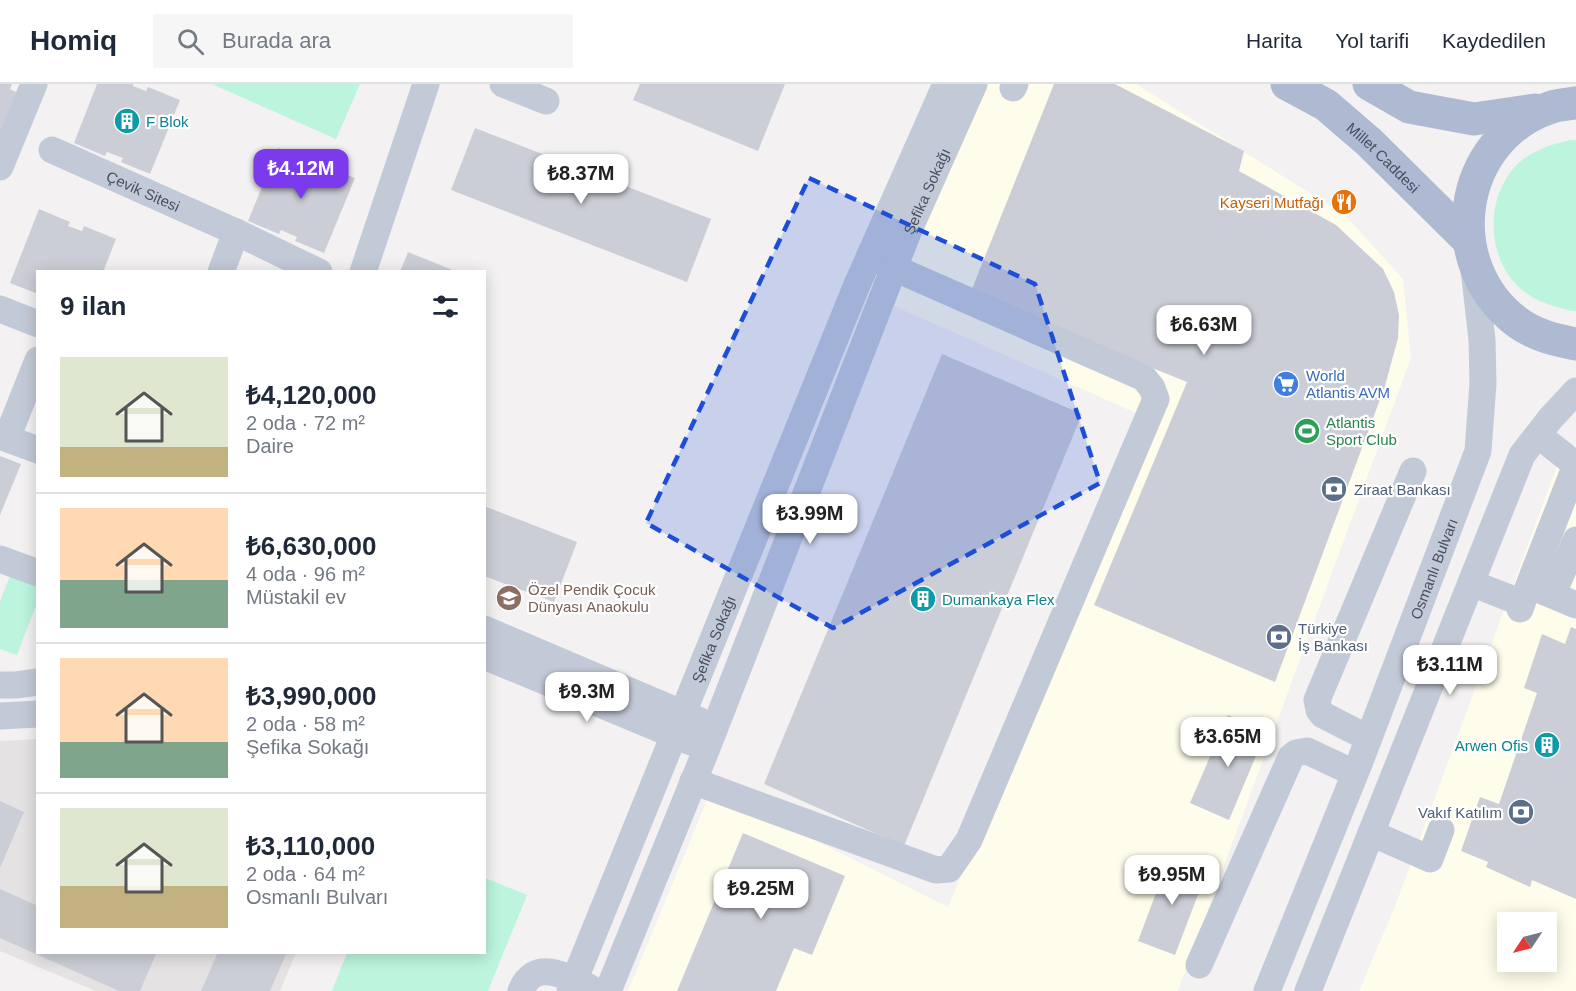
<!DOCTYPE html>
<html lang="tr">
<head>
<meta charset="utf-8">
<style>
  body { margin:0; font-family:Helvetica,sans-serif; background:#f6f6f7; color:#1f2937; height:100vh; display:flex; flex-direction:column; font-size:22px; white-space:nowrap }
  * { box-sizing:border-box; margin:0 }
  p { font-size:20px; color:#747a83 }
  .icon { flex:none; width:33px; height:33px; fill:none; stroke:currentColor; stroke-width:2; stroke-linecap:round; stroke-linejoin:round }
  .map { position:relative; flex:1; overflow:hidden }
  .details { position:absolute; left:36px; top:186px; width:450px; height:684px; display:flex; flex-direction:column; background:#fff; border-radius:0px; box-shadow:0 3px 15px #0003 }
  .details>* { flex:none }
  .needle { width:39px; rotate:235deg }
  .buttons { position:absolute; left:1497px; top:828px; display:grid; gap:12px }
  .buttons a { display:grid; place-items:center; width:60px; height:60px; border-radius:0px; background:#fff; box-shadow:0 3px 15px #0003; font-size:30px }
  .price { position:absolute; translate:-50% -51px; padding:0 14px; border-radius:12px; background:#fff; color:#222; font-size:20px; line-height:39px; filter:drop-shadow(0 2px 3px #0008) }
  .price::after { content:''; position:absolute; left:50%; top:36px; width:18px; height:14px; margin-left:-9px; background:inherit; clip-path:polygon(0 0,100% 0,50% 100%) }
  .price.current { background:#7c3aed; color:#fff }
  ul { padding:0; list-style:none }
  li { display:flex; align-items:center; gap:18px; height:150px; padding:0 24px }
  li+li { border-top:2px solid #e0e1e3 }
  li span { display:grid; place-items:center; flex:none; width:168px; height:120px; border-radius:0px; color:#555 }
  li>.icon { margin-inline-start:auto }
  span .icon { width:72px; height:72px; fill:#fffc; stroke-width:1 }
  li b { font-size:26px }
  h2 { display:flex; justify-content:space-between; align-items:center; height:72px; padding:0 24px; font-size:26px }
  header { display:flex; align-items:center; gap:36px; box-sizing:border-box; height:84px; padding:0 30px; background:#fff; border-bottom:2px solid #e0e1e3 }
  header strong { font-size:28px }
  nav { display:flex; gap:33px; margin-inline-start:auto; font-size:21px }
  .search { width:420px; height:54px; background:#f6f6f7; display:flex; align-items:center; gap:15px; box-sizing:border-box; padding:0 21px; border-radius:0px; color:#747a83; font-size:22px }
  .map>svg:first-child { display:block }
  .commercial { fill:#fefcea; fill-rule:evenodd }
  .education { fill:#e4e2e3 }
  .green { fill:#bcf4dd }
  .building { fill:#ccced7 }
  .lines { fill:none; stroke-linecap:round; stroke-linejoin:round }
  .minor { stroke:#c3cad7; stroke-width:27 }
  .major { stroke:#aeb9d2; stroke-width:33 }
  .marked { fill:#1d4ed8; fill-opacity:0.2; stroke:#1d4ed8; stroke-width:4.5; stroke-dasharray:12 8; stroke-linejoin:round }
  .labels { text-anchor:middle; dominant-baseline:central; stroke-width:4.5; stroke-linejoin:round; paint-order:stroke }
  .culture-label { font-size:15px; fill:#0d838f; stroke:#fff; text-anchor:start }
  .street-label { font-size:15px; fill:#474f60; stroke:#fff }
  .food-label { font-size:15px; fill:#c56008; stroke:#fff; text-anchor:end }
  .shop-label { font-size:15px; fill:#366cbe; stroke:#fff; text-anchor:start }
  .leisure-label { font-size:15px; fill:#27864d; stroke:#fff; text-anchor:start }
  .service-label { font-size:15px; fill:#4e5e75; stroke:#fff; text-anchor:start }
  .education-label { font-size:15px; fill:#785e54; stroke:#fff; text-anchor:start }
</style>
</head>
<body>
<header>
<strong>Homiq</strong>
<div class="search"><svg class="icon" aria-label="search" viewBox="0 0 24 24"><circle cx="10" cy="10" r="6"/><path d="M15 15l6 6"/></svg>Burada ara</div>
<nav><a>Harita</a><a>Yol tarifi</a><a>Kaydedilen</a></nav>
</header>
<div class="map">
<svg width="1576" height="907" viewBox="0 0 1576 907">
  <rect width="100%" height="100%" fill="#f3f1f1"/>
  <path class="commercial" d="M983 0H1136L1345 131 1403 195 1411 274 1178 907H628L712 704 948 823 1067 526 1136 329 892 221Z
    M1576 361V907H1359L1395 822 1561 371ZM1508 838H1546V878H1508Z"/>
  <path class="education" d="M37 655 38 868 296 869 280 907H96L0 867V657Z"/>
  <path class="green" d="M212 0H360L336 55Z
    M1571 56H1576V227H1572C1553 222 1536 218 1521 205 1485 174 1484 109 1521 77 1536 65 1553 60 1571 56Z
    M10 492 37 503V519L17 571 0 565V517Z
    M485 794 527 811 488 907H332L347 869 484 868Z"/>
  <path class="building" d="M0 0H12L10 5 22 11 0 49Z
    M97 0H133V2L146 7 148 3 180 16 150 90 121 78 123 74 107 68 105 72 74 59Z
    M640 0H785L758 67 633 16Z
    M1054 0H1115L1244 67 1239 87 1336 141 1383 185 1394 208 1399 231 1398 254 1385 302 1275 598 1094 521 1187 298 970 210Z
    M475 44 711 135 687 198 451 106Z
    M278 64 308 76 307 80 321 86 322 81 355 94 324 169 295 157 297 153 281 146 279 150 248 137Z
    M39 125 70 138 68 142 82 147 84 142 116 155 103 188H38V210L10 199Z
    M408 168 455 187V188H400Z
    M942 270 1082 330 904 762 764 700Z
    M0 372 21 380 0 431Z
    M484 422 577 458 554 518 484 492Z
    M1571 543 1576 545V815L1532 796 1530 803 1486 783 1488 778 1461 767 1480 713 1499 720 1537 609 1524 604 1542 550 1565 560Z
    M1228 631 1266 648 1229 736 1190 719Z
    M0 717 24 728 0 784Z
    M743 749 845 792 812 871 794 864 776 907H677Z
    M1170 772 1207 787 1175 871 1138 857Z
    M0 805 38 822V868H157L140 907H119L0 854Z
    M218 868H287L270 907H201Z"/>
  <g class="lines">
    <g class="minor">
      <path d="M503 0 546 17"/>
      <path d="M1013 4 1015 0"/>
      <path id="s1" d="M52 66 236 148 221 188"/>
      <path d="M0 83 34 0"/>
      <path d="M236 148 319 188"/>
      <path d="M363 188 426 0"/>
      <path d="M0 225 38 240"/>
      <path d="M0 352 38 366"/>
      <path d="M7 354 38 276"/>
      <path d="M0 475 38 489"/>
      <path d="M1534 489 1557 500 1576 456"/>
      <path d="M1471 499 1522 519 1520 525"/>
      <path d="M1533 503 1576 521"/>
      <path d="M1522 519 1576 381 1538 351"/>
      <path d="M484 545 700 637"/>
      <path d="M484 572 691 658"/>
      <path d="M0 601H16L38 598"/>
      <path d="M0 632 38 630"/>
      <path d="M1368 654 1323 631 1319 626 1317 616 1413 387"/>
      <path d="M693 697 936 786 949 785 969 756 1156 315 1152 304 1144 294 894 184 870 171"/>
      <path d="M1371 749 1430 775 1441 746"/>
      <path d="M1199 881 1291 673 1296 669 1307 667 1354 689"/>
      <path d="M521 907C534 873 567 892 590 904"/>
      <path id="s2" d="M570 907 856 203 946 0"/>
      <path id="s3" d="M608 907 707 664 908 148 974 0"/>
      <path id="s4" d="M1267 907 1359 680 1478 367 1483 299 1482 256 1474 185"/>
      <path d="M1308 907 1522 371 1550 335 1576 307"/>
    </g>
    <g class="major">
      <path id="s5" d="M1287 0 1326 21 1369 58 1469 157"/>
      <path d="M1369 0 1409 23 1474 35 1535 26"/>
      <path d="M1576 19C1567 20 1557 21 1549 24 1457 56 1440 180 1517 238 1534 251 1555 256 1576 260"/>
    </g>
  </g>
  <path class="marked" d="M809 94 1035 200 1100 399 833 544 646 439Z"/>
  <defs>
    <g id="building-disc" transform="scale(1.35)"><circle r="9.5" fill="#0f9aa8" stroke="#fff"/><path d="M-4-6H4V6H1V3H-1V6H-4ZM-2.5-4.3h1.7v1.8h-1.7ZM.8-4.3h1.7v1.8H.8ZM-2.5-1h1.7V.8h-1.7ZM.8-1h1.7V.8H.8Z" fill="#fff"/></g>
    <g id="restaurant-disc" transform="scale(1.35)"><circle r="9.5" fill="#e8710a" stroke="#fff"/><path d="M-5-6h1v4h1v-4h1v4h1v-4h1v5L-1.5 .5V6h-2V.5L-5-1ZM5-6V6H3V1.5H1.5Q1.5-4 5-6Z" fill="#fff"/></g>
    <g id="supermarket-disc" transform="scale(1.35)"><circle r="9.5" fill="#3f7fe0" stroke="#fff"/><path d="M-6-5.5h2.5l.6 2H6L4.5 2H-2.5L-4.4-4H-6ZM-1.5 3.2a1.3 1.3 0 1 0 .1 0ZM3 3.2a1.3 1.3 0 1 0 .1 0Z" fill="#fff"/></g>
    <g id="stadium-disc" transform="scale(1.35)"><circle r="9.5" fill="#2e9e5b" stroke="#fff"/><path d="M0-5a6.5 5 0 1 0 0 10a6.5 5 0 1 0 0-10ZM-3.5-1.8h7v3.6h-7Z" fill="#fff"/></g>
    <g id="bank-disc" transform="scale(1.35)"><circle r="9.5" fill="#5c6f8a" stroke="#fff"/><path d="M-6-4H6V4H-6ZM0-2.3a2.3 2.3 0 1 0 0 4.6a2.3 2.3 0 1 0 0-4.6Z" fill="#fff"/></g>
    <g id="school-disc" transform="scale(1.35)"><circle r="9.5" fill="#8d6e63" stroke="#fff"/><path d="M0-5L7-2L0 1L-7-2ZM-4 1L0 2.5L4 1V4Q0 6-4 4Z" fill="#fff"/></g>
  </defs>
  <g fill-rule="evenodd">
    <use href="#building-disc" x="127" y="37"/>
    <use href="#restaurant-disc" x="1344" y="118"/>
    <use href="#supermarket-disc" x="1286" y="300"/>
    <use href="#stadium-disc" x="1307" y="347"/>
    <use href="#bank-disc" x="1334" y="405"/>
    <use href="#school-disc" x="509" y="514"/>
    <use href="#building-disc" x="923" y="515"/>
    <use href="#bank-disc" x="1279" y="553"/>
    <use href="#building-disc" x="1547" y="661"/>
    <use href="#bank-disc" x="1521" y="728"/>
  </g>
  <g class="labels">
    <g class="culture-label">
      <text x="146" y="37">F Blok</text>
      <text x="942" y="515">Dumankaya Flex</text>
      <text x="1528" y="661" text-anchor="end">Arwen Ofis</text>
    </g>
    <g class="street-label">
      <text stroke="none"><textPath href="#s5" startOffset="122">Millet Caddesi</textPath></text>
      <text stroke="none"><textPath href="#s3" startOffset="861">Şefika Sokağı</textPath></text>
      <text stroke="none"><textPath href="#s1" startOffset="100">Çevik Sitesi</textPath></text>
      <text stroke="none"><textPath href="#s4" startOffset="454">Osmanlı Bulvarı</textPath></text>
      <text stroke="none"><textPath href="#s2" startOffset="380">Şefika Sokağı</textPath></text>
    </g>
    <g class="food-label">
      <text x="1324" y="118">Kayseri Mutfağı</text>
    </g>
    <g class="shop-label">
      <text x="1306" y="291">World<tspan x="1306" dy="17">Atlantis AVM</tspan></text>
    </g>
    <g class="leisure-label">
      <text x="1326" y="338">Atlantis<tspan x="1326" dy="17">Sport Club</tspan></text>
    </g>
    <g class="service-label">
      <text x="1354" y="405">Ziraat Bankası</text>
      <text x="1298" y="544">Türkiye<tspan x="1298" dy="17">İş Bankası</tspan></text>
      <text x="1502" y="728" text-anchor="end">Vakıf Katılım</text>
    </g>
    <g class="education-label">
      <text x="528" y="505">Özel Pendik Çocuk<tspan x="528" dy="17">Dünyası Anaokulu</tspan></text>
    </g>
  </g>
</svg>
<div class="buttons">
<a><svg class="needle" viewBox="-14 -14 28 28"><path d="M0-13l5 13h-10z" fill="#e53935"/><path d="M0 13l5-13h-10z" fill="#747a83"/></svg></a>
</div>
<b class="price current" style="left:301px;top:116px">₺4.12M</b>
<b class="price" style="left:581px;top:121px">₺8.37M</b>
<b class="price" style="left:1204px;top:272px">₺6.63M</b>
<b class="price" style="left:810px;top:461px">₺3.99M</b>
<b class="price" style="left:1450px;top:612px">₺3.11M</b>
<b class="price" style="left:587px;top:639px">₺9.3M</b>
<b class="price" style="left:1228px;top:684px">₺3.65M</b>
<b class="price" style="left:1172px;top:822px">₺9.95M</b>
<b class="price" style="left:761px;top:836px">₺9.25M</b>
<section class="details">
<h2>9 ilan<svg class="icon" aria-label="filters" viewBox="0 0 24 24"><path d="M4 7h16M4 17h16"/><circle cx="9" cy="7" r="2"/><circle cx="15" cy="17" r="2"/></svg></h2>
<ul>
<li><span style="background:linear-gradient(#dfe7d0 75%,#c2b280 0)"><svg class="icon" aria-label="home" viewBox="0 0 24 24"><path d="M3 11l9-7 9 7M6 9v11h12V9"/></svg></span><div><b>₺4,120,000</b><p>2 oda · 72 m²</p><p>Daire</p></div></li>
<li><span style="background:linear-gradient(#ffd9b3 60%,#7fa58c 0)"><svg class="icon" aria-label="home" viewBox="0 0 24 24"><path d="M3 11l9-7 9 7M6 9v11h12V9"/></svg></span><div><b>₺6,630,000</b><p>4 oda · 96 m²</p><p>Müstakil ev</p></div></li>
<li><span style="background:linear-gradient(#ffd9b3 70%,#7fa58c 0)"><svg class="icon" aria-label="home" viewBox="0 0 24 24"><path d="M3 11l9-7 9 7M6 9v11h12V9"/></svg></span><div><b>₺3,990,000</b><p>2 oda · 58 m²</p><p>Şefika Sokağı</p></div></li>
<li><span style="background:linear-gradient(#dfe7d0 65%,#c2b280 0)"><svg class="icon" aria-label="home" viewBox="0 0 24 24"><path d="M3 11l9-7 9 7M6 9v11h12V9"/></svg></span><div><b>₺3,110,000</b><p>2 oda · 64 m²</p><p>Osmanlı Bulvarı</p></div></li>
</ul>
</section>
</div>
</body>
</html>
